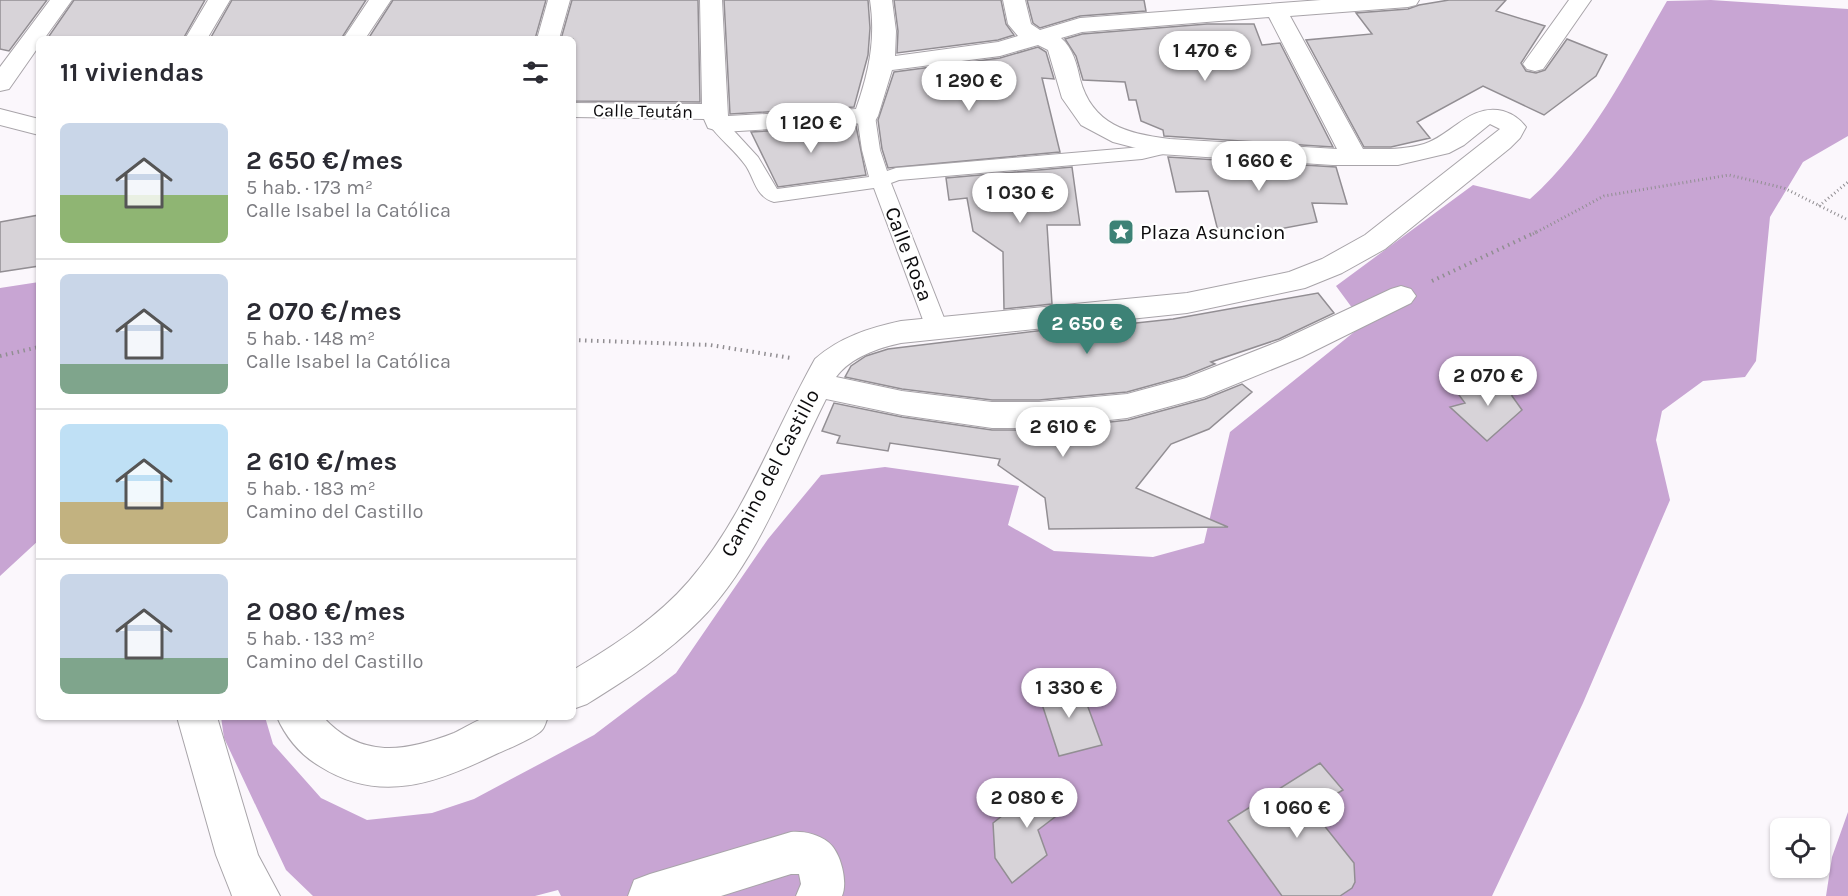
<!DOCTYPE html>
<html lang="es">
<head>
<meta charset="utf-8">
<style>
  body { margin:0; font-family:Karla,sans-serif; background:#f2f2f3; color:#2b2b33; height:100vh; display:flex; flex-direction:column; font-size:22px; white-space:nowrap }
  * { box-sizing:border-box; margin:0 }
  p { font-size:20px; color:#7c7c81 }
  .icon { flex:none; width:33px; height:33px; fill:none; stroke:currentColor; stroke-width:2; stroke-linecap:round; stroke-linejoin:round }
  .map { position:relative; flex:1; overflow:hidden }
  .side { position:absolute; left:36px; top:36px; width:540px; height:684px; display:flex; flex-direction:column; background:#fff; border-radius:9px; box-shadow:0 2px 4px #0004 }
  .side>* { flex:none }
  .controls { position:absolute; left:1770px; top:818px; display:grid; gap:12px }
  .controls a { display:grid; place-items:center; width:60px; height:60px; border-radius:9px; background:#fff; box-shadow:0 2px 4px #0004; font-size:30px }
  .price { position:absolute; translate:-50% -51px; padding:0 14px; border-radius:21px; background:#fff; color:#222; font-size:20px; line-height:39px; filter:drop-shadow(0 2px 3px #0008) }
  .price::after { content:''; position:absolute; left:50%; top:36px; width:18px; height:14px; margin-left:-9px; background:inherit; clip-path:polygon(0 0,100% 0,50% 100%) }
  .price.active { background:#3d8276; color:#fff }
  ul { padding:0; list-style:none }
  li { display:flex; align-items:center; gap:18px; height:150px; padding:0 24px }
  li+li { border-top:2px solid #e1e1e2 }
  li span { display:grid; place-items:center; flex:none; width:168px; height:120px; border-radius:9px; color:#555 }
  li>.icon { margin-inline-start:auto }
  span .icon { width:72px; height:72px; fill:#fffc; stroke-width:1 }
  li b { font-size:26px }
  h2 { display:flex; justify-content:space-between; align-items:center; height:72px; padding:0 24px; font-size:26px }
  .map>svg:first-child { display:block }
  .forest { fill:#c8a5d3 }
  .building { fill:#d7d3d8; stroke:#928e93; stroke-width:1.5 }
  .lines { fill:none; stroke-linecap:round; stroke-linejoin:round }
  .lane-casing { stroke:#a8a4a9; stroke-width:2 }
  .street-casing { stroke:#a8a4a9; stroke-width:2 }
  .path-far1 { stroke:#918e92; stroke-width:3; stroke-dasharray:1 3; stroke-linecap:butt }
  .path { stroke:#918e92; stroke-width:4; stroke-dasharray:1.5 4.5; stroke-linecap:butt }
  .lane { fill:#fff; fill-rule:evenodd }
  .street { fill:#fff; fill-rule:evenodd }
  .labels { text-anchor:middle; dominant-baseline:central; stroke-width:4.5; stroke-linejoin:round; paint-order:stroke }
  .far-street-label { font-size:18px; fill:#0c0b0d; stroke:#fff }
  .poi-label { font-size:21px; fill:#0c0b0d; stroke:#fff; text-anchor:start }
  .street-label { font-size:21px; fill:#0c0b0d; stroke:#fff }
</style>
</head>
<body>
<div class="map">
<svg width="1848" height="896" viewBox="0 0 1848 896">
  <rect width="100%" height="100%" fill="#fbf7fc"/>
  <path class="forest" d="M1711 0 1848 9V136L1803 162 1770 217 1756 361 1745 377 1703 381 1662 411 1656 440 1670 500 1583 703 1492 896H561L558 890 535 896H313L286 870 224 738 221 717H265L273 744 321 798 367 820 432 813 474 799 594 735 676 673 768 539 821 475 885 467 1019 486 1008 525 1054 551 1153 557 1204 543 1230 432 1364 324 1336 286 1473 185 1530 199C1591 145 1627 70 1667 1Z
    M39 282V540L0 576V288Z
    M1848 812V896H1826L1832 857Z"/>
  <path class="building" d="M0 0H47L9 51 0 49Z
    M74 0H205L183 39H47Z
    M232 0H366L341 39H210Z
    M393 0H546L535 39H368Z
    M572 0H698L700 102 573 101V39H561Z
    M724 0H868L870 28 868 55 854 107 730 114Z
    M894 0H1001L1006 24 1014 35 998 40 897 53 898 31Z
    M1027 0H1144L1146 11 1080 16 1040 28 1033 23Z
    M1449 0H1506L1496 11 1545 26 1521 63 1526 71 1536 73 1545 70 1567 39 1607 55 1596 76 1544 115 1483 86 1417 122 1430 138 1391 147H1364L1306 40 1372 34 1356 13 1408 9 1419 5Z
    M1207 24H1254L1262 45 1280 43 1333 147 1164 136 1163 130 1141 121 1136 100H1129L1125 82 1083 80 1076 56 1065 39 1082 34Z
    M1038 47 1046 52 1054 79 1042 78 1060 152 888 168 882 149 878 120 894 72 1000 58Z
    M856 126 866 175 778 187 751 132Z
    M1168 157 1336 167 1347 204 1312 203 1317 222 1269 231H1218L1208 191 1176 192Z
    M1072 167 1080 225H1047L1052 304 1004 309 1003 252 973 231 967 198 949 200 946 178Z
    M39 215V266L0 272V222Z
    M1318 293 1334 313 1279 339 1211 362 1215 364 1185 376 1127 392 1039 400H992L902 389 845 377 851 366 866 356 888 349 1053 329V332L1173 319Z
    M1511 379 1512 396 1522 410 1487 441 1450 407 1465 403 1456 391Z
    M1242 384 1252 392 1209 429 1171 444 1136 488 1228 527 1049 529 1045 498 998 465 1000 459 890 443 888 451 837 443 840 436 822 431 834 403 902 417 992 430H1039L1128 420 1205 399Z
    M1078 680 1102 745 1059 756 1038 692Z
    M1320 763 1343 790 1311 809 1354 863 1355 882 1352 888 1340 896H1282L1228 821Z
    M1049 779 1076 801 1038 830 1047 855 1012 883 995 858 993 823Z"/>
  <g class="lines">
    <g class="lane-casing">
      <path id="lane" d="M866 111 872 112 875 116 880 150 887 171 896 168 1142 147 1158 140 1165 142 1167 146 1163 154 1142 159 899 180 891 183 948 328 945 334 937 336 929 334 926 328 874 188 774 202C756 197 755 180 746 166 735 150 719 139 708 123L711 119H723L758 157 777 189 869 177 862 150 857 116 860 112Z"/>
    </g>
    <g class="street-casing">
      <path id="street" d="M50 0H72L44 39H39V46L9 89 0 91V67Z
        M208 0H230L207 39H185Z
        M369 0H391L365 39H343Z
        M548 0H570L559 39H537Z
        M700 0H722L728 116 856 109C869 72 876 39 870 0H892L896 31 895 56 998 42 1018 36 1008 24 1003 0H1025L1031 24 1040 30 1080 18 1321 0H1419L1416 5 1408 7 1290 16 1363 149C1383 149 1404 150 1424 144 1452 135 1470 103 1503 111 1513 114 1520 119 1526 127L1520 138 1510 148 1385 249 1342 273 1305 288 1187 313 901 343C878 348 851 357 836 377L902 391 992 402H1039L1127 394 1186 378 1280 341 1391 289 1401 286 1411 289 1416 296 1411 303 1302 357 1204 397 1127 418 1039 428H992L902 415 826 399C789 472 758 562 700 620 667 654 627 679 587 704L573 709V670C615 645 657 618 689 581 744 517 774 432 815 359 840 337 869 328 901 321L1187 293 1289 272 1322 259 1365 235 1500 129 1490 124 1464 145 1449 153 1398 165H1333L1159 154 1113 142 1081 125 1062 98 1048 50 1038 45 1000 56 892 70 878 116 875 121 866 123 722 132 708 128 704 119 573 117V103L702 104ZM1269 17 1337 149 1170 139C1128 134 1092 125 1080 79 1077 65 1073 48 1061 38L1082 32Z
        M1569 0H1591L1543 69 1535 71 1527 69 1523 64Z
        M0 109 39 119V135L0 125Z
        M177 717H217L258 855 280 896H232L231 893 216 855Z
        M277 717H323C361 759 405 752 454 733 465 728 476 720 488 717 504 713 531 717 548 717 546 721 545 727 542 730 535 738 505 750 494 755 437 783 380 804 321 767 302 756 286 738 277 717Z
        M791 832C803 831 818 834 828 842 841 852 848 882 842 896H796L801 884 799 874H791L721 896H628L634 880 650 874Z"/>
    </g>
    <path class="path-far1" d="M1819 206 1848 182
      M1533 234 1604 196 1729 175 1784 188 1848 220"/>
    <path class="path" d="M1432 281 1536 232
      M573 340 710 345 791 358
      M0 356 39 347"/>
    <use href="#lane" class="lane"/>
    <use href="#street" class="street"/>
  </g>
  <defs>
    <g id="sight-square" transform="scale(1.35)"><rect x="-9" y="-9" width="18" height="18" rx="4" fill="#3d8276" stroke="#fff"/><path d="M0-6L1.8-2.2L6-1.7L2.9 1.2L3.7 5.4L0 3.3L-3.7 5.4L-2.9 1.2L-6-1.7L-1.8-2.2Z" fill="#fff"/></g>
  </defs>
  <g fill-rule="evenodd">
    <use href="#sight-square" x="1121" y="232"/>
  </g>
  <g class="labels">
    <g class="far-street-label">
      <text transform="translate(643 111) rotate(1)">Calle Teután</text>
    </g>
    <g class="poi-label">
      <text x="1140" y="232">Plaza Asuncion</text>
    </g>
    <g class="street-label">
      <text transform="translate(909 254) rotate(69)">Calle Rosa</text>
      <text transform="translate(770 473) rotate(-62)">Camino del Castillo</text>
    </g>
  </g>
</svg>
<div class="controls">
<a><svg class="icon" aria-label="locate" viewBox="0 0 24 24"><circle cx="12" cy="12" r="6"/><path d="M12 2v4M12 18v4M2 12h4M18 12h4"/></svg></a>
</div>
<b class="price" style="left:1205px;top:82px">1 470 €</b>
<b class="price" style="left:969px;top:112px">1 290 €</b>
<b class="price" style="left:811px;top:154px">1 120 €</b>
<b class="price" style="left:1259px;top:192px">1 660 €</b>
<b class="price" style="left:1020px;top:224px">1 030 €</b>
<b class="price active" style="left:1087px;top:355px">2 650 €</b>
<b class="price" style="left:1488px;top:407px">2 070 €</b>
<b class="price" style="left:1063px;top:458px">2 610 €</b>
<b class="price" style="left:1069px;top:719px">1 330 €</b>
<b class="price" style="left:1027px;top:829px">2 080 €</b>
<b class="price" style="left:1297px;top:839px">1 060 €</b>
<section class="side">
<h2>11 viviendas<svg class="icon" aria-label="filters" viewBox="0 0 24 24"><path d="M4 7h16M4 17h16"/><circle cx="9" cy="7" r="2"/><circle cx="15" cy="17" r="2"/></svg></h2>
<ul>
<li><span style="background:linear-gradient(#c9d6e8 60%,#8fb573 0)"><svg class="icon" aria-label="home" viewBox="0 0 24 24"><path d="M3 11l9-7 9 7M6 9v11h12V9"/></svg></span><div><b>2 650 €/mes</b><p>5 hab. · 173 m²</p><p>Calle Isabel la Católica</p></div></li>
<li><span style="background:linear-gradient(#c9d6e8 75%,#7fa58c 0)"><svg class="icon" aria-label="home" viewBox="0 0 24 24"><path d="M3 11l9-7 9 7M6 9v11h12V9"/></svg></span><div><b>2 070 €/mes</b><p>5 hab. · 148 m²</p><p>Calle Isabel la Católica</p></div></li>
<li><span style="background:linear-gradient(#bfe0f5 65%,#c2b280 0)"><svg class="icon" aria-label="home" viewBox="0 0 24 24"><path d="M3 11l9-7 9 7M6 9v11h12V9"/></svg></span><div><b>2 610 €/mes</b><p>5 hab. · 183 m²</p><p>Camino del Castillo</p></div></li>
<li><span style="background:linear-gradient(#c9d6e8 70%,#7fa58c 0)"><svg class="icon" aria-label="home" viewBox="0 0 24 24"><path d="M3 11l9-7 9 7M6 9v11h12V9"/></svg></span><div><b>2 080 €/mes</b><p>5 hab. · 133 m²</p><p>Camino del Castillo</p></div></li>
</ul>
</section>
</div>
</body>
</html>
